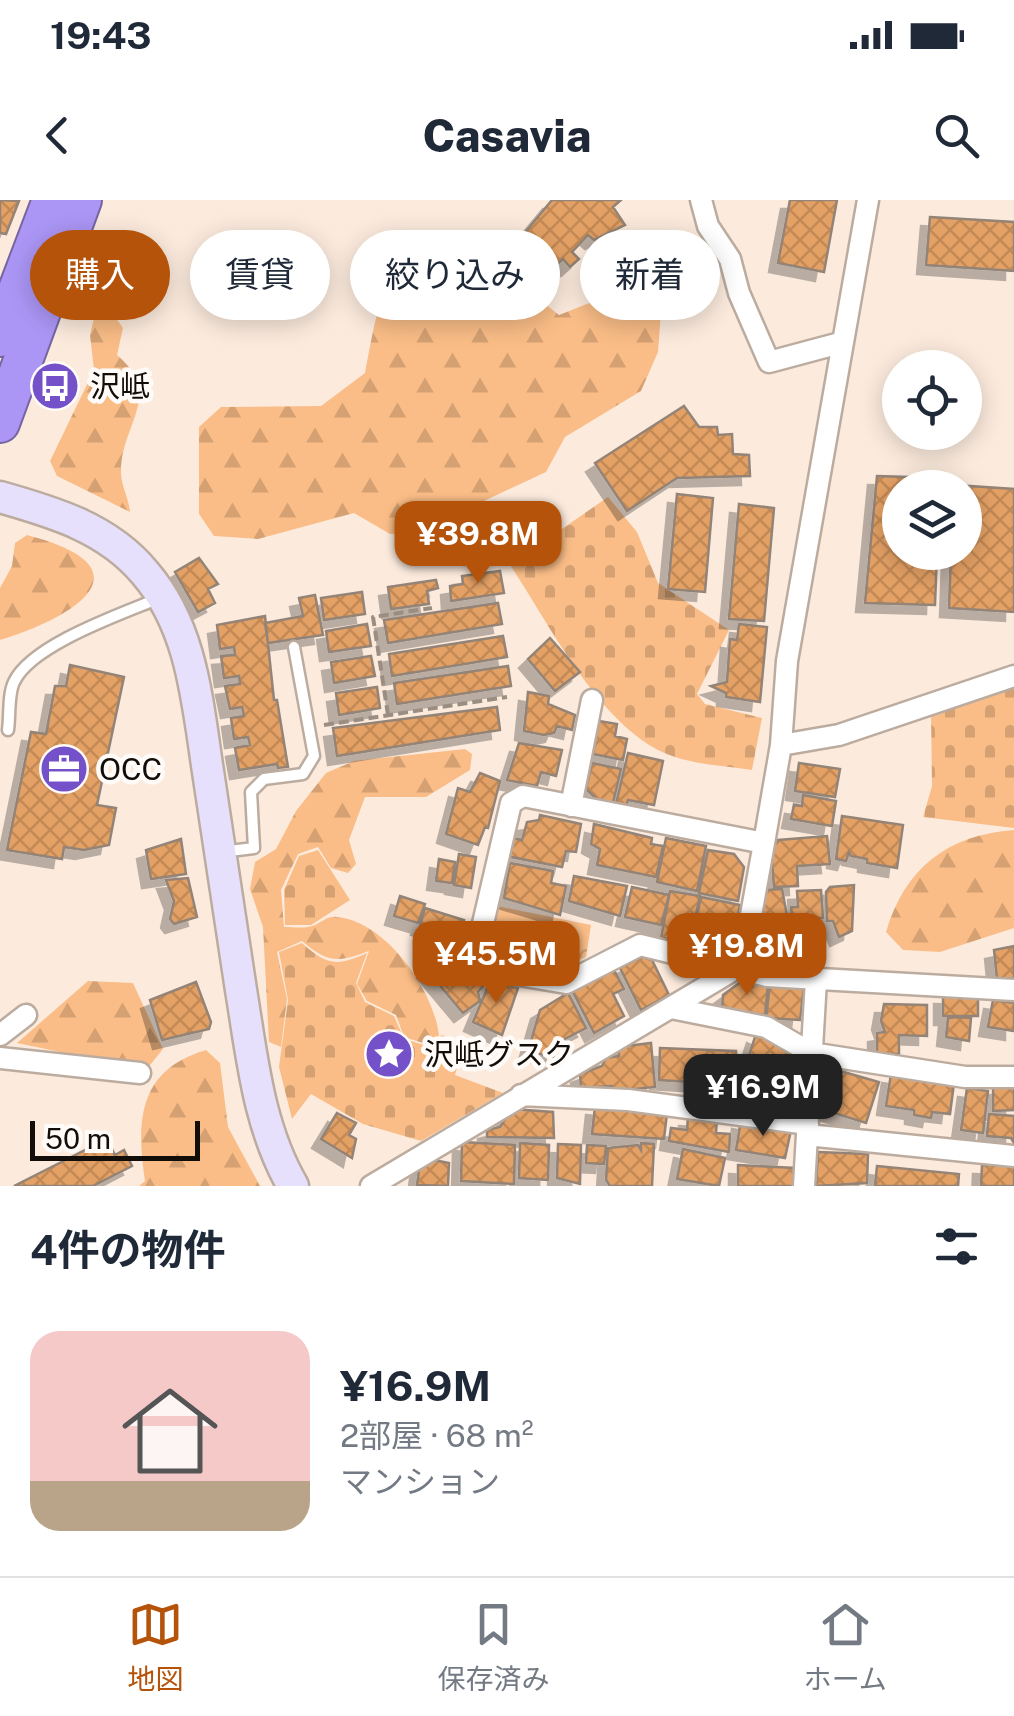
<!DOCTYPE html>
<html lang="ja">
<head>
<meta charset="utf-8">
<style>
  body { margin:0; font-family:"Public Sans","Noto Sans JP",sans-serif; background:#f6f6f7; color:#1f2937; height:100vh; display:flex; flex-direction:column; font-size:38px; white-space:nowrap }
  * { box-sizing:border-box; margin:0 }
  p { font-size:32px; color:#747a83 }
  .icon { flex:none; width:55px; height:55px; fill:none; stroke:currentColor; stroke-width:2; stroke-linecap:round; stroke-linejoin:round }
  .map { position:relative; height:986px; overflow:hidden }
  .sheet { display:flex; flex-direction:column; background:#fff; flex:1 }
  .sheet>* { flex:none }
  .guide { position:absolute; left:30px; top:30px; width:955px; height:90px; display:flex; gap:20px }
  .buttons { position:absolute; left:882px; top:150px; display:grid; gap:20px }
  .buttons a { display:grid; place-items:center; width:100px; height:100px; border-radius:50%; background:#fff; box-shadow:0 5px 25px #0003; font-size:50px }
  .scale { position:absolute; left:30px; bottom:25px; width:170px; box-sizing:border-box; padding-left:10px; border:5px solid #120d08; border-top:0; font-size:28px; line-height:35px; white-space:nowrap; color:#120d08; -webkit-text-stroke:8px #fefbf8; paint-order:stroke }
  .price { position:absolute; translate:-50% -85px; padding:0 22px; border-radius:20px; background:#b45309; color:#fff; font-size:32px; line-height:65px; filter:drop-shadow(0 2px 5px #0008) }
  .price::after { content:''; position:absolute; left:50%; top:60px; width:30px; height:22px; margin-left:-15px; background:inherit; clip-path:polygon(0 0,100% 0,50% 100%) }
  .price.current { background:#222; color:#fff }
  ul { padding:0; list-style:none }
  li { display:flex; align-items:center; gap:30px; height:250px; padding:0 30px }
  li+li { border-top:2px solid #e0e1e3 }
  li span { display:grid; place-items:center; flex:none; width:280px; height:200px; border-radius:30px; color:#555 }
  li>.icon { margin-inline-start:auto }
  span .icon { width:120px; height:120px; fill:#fffc; stroke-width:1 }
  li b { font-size:42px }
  h2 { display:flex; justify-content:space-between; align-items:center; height:120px; padding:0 30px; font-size:42px }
  .pill { padding:0 35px; border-radius:45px; background:#fff; box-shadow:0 5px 25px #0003; font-size:35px; line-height:90px }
  .pill.current { background:#b45309; color:#fff }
  .status { display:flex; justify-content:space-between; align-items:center; height:70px; padding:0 50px; background:#fff; direction:ltr }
  .status svg { height:28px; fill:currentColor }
  header { display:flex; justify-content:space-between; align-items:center; height:130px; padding:0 30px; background:#fff; font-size:45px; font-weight:800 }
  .menu { display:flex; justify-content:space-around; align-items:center; height:140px; border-top:2px solid #e0e1e3; background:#fff; font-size:28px; color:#747a83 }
  .menu a { display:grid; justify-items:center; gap:5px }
  .menu .current { color:#b45309 }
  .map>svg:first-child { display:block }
  .forest { fill:url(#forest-firs) }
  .cemetery { fill:url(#cemetery-stones) }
  .park { fill:url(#park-crowns) }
  .building { fill:url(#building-cross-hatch); stroke:#938477; stroke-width:2.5; filter:url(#shadow) }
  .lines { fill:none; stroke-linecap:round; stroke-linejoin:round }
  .lane-casing { stroke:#bcac9f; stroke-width:15 }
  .street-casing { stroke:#bcac9f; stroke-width:25 }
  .secondary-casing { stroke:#bcac9f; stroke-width:35 }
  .highway-casing { stroke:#7566a2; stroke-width:42 }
  .path { stroke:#9a8e83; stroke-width:4; stroke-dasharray:10 5; stroke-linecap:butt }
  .lane { stroke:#fff; stroke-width:10 }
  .street { stroke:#fff; stroke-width:20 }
  .secondary { stroke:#e6e0fc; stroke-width:30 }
  .highway { stroke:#ab96f5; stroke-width:38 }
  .labels { text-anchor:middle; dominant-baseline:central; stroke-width:9; stroke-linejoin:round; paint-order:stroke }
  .poi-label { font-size:30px; fill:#120d08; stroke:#fefbf8; text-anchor:start }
</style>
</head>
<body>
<div class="status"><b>19:43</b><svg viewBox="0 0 49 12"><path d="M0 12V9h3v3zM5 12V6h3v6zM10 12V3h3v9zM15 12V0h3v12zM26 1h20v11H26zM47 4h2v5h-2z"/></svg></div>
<header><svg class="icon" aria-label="back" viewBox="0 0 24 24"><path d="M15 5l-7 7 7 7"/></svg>Casavia<svg class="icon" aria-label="search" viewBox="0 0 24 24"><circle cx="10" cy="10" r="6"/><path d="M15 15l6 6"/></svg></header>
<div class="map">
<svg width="1014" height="986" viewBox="0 0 1014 986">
  <defs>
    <pattern id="forest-firs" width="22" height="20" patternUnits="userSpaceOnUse" patternTransform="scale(2.5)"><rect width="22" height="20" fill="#fabd87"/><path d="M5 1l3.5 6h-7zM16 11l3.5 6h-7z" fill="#d5a173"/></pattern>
    <pattern id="cemetery-stones" width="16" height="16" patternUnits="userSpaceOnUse" patternTransform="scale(2.5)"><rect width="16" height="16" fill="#fabd87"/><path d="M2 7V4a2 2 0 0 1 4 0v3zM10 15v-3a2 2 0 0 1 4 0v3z" fill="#d5a173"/></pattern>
    <pattern id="park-crowns" width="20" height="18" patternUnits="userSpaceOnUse" patternTransform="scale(2.5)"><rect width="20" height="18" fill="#fabd87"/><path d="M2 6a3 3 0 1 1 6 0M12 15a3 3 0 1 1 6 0" fill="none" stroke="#d5a173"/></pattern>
    <pattern id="building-cross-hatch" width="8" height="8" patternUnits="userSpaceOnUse" patternTransform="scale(2.5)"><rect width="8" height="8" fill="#e4a165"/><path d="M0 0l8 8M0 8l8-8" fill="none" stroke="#c38956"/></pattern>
    <filter id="shadow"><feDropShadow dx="-9" dy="9" stdDeviation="0" flood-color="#0004"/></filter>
  </defs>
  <rect width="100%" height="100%" fill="#fcebdd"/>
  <path class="forest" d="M450 44 487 58 559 115 645 81 663 85 658 152 641 191 565 237 546 272 469 308 451 333 390 334 354 313 258 339 214 336 199 314V227L221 207 321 206 365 173C381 92 376 87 450 44Z
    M112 85 119 93 110 109 123 128 117 155C165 196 120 224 121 273 121 285 129 299 130 312L57 276 50 261 94 170 90 135 100 93Z
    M27 335C153 368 76 417 0 440V388L12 366 15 343Z
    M465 549 472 554 470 570 426 597H365L349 640 356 664 348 673 331 668 318 647 298 654 281 690 284 727C294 727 306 729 315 725 324 721 327 716 337 717 386 721 435 792 439 836L423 843 404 837 396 815 367 801 357 784 369 751C337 763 328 763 302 741L277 752 287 799 281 847 269 842 263 727 250 689 255 662 276 649 296 611 326 573 354 561Z
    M1014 630V728L940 752 903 750 886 732C905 668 947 635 1014 630Z
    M88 781 133 783 163 849 146 870 17 843Z
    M206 850 220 863 228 927 260 986H139L145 981C136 921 138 870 206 850Z"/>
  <path class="cemetery" d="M608 297 637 332 658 383 729 430 697 494 705 504 762 518 752 570C727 566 699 565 675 557 603 534 551 426 510 365Z
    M1014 480V628L923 617 932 586 931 514Z
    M318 650 350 700 311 725H285L284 690 299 656Z
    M302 743C326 765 337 767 367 753L356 783 365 802 394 816 404 839 424 845 442 835 464 844 455 875 503 893 421 941 363 924 311 894 292 919 279 867 288 800 279 752Z"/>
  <path class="park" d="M497 706 591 725 586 757 561 769 497 756 491 739Z"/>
  <path class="building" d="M0 0 19 1 6 34 0 33Z
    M552 0H621L613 7 625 25 594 40 588 35 572 52 579 59 570 67 563 59 542 78 512 48Z
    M790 0H837L824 72 778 63Z
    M930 17 1014 22V71L926 65Z
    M684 206 699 227H717L718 235 732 234 733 254 749 255 750 276 677 278 627 311 595 263Z
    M877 276 941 278V288H900V352H937L935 405 865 403Z
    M955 285 1014 289V412L949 408 951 352H965V288Z
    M677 294 713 298 705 392 668 389Z
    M739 304 774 308 764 421 729 419Z
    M199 358 218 384 208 389 215 403 198 412 175 372Z
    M500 371 504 393 451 401 450 386 463 384 462 376Z
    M436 380 438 388 427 391 429 404 391 409 388 387Z
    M362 392 365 414 324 420 321 398Z
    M315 395 323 435 268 443 265 423 303 416 299 398Z
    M498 403 502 424 388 443 384 420Z
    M265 416 274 500H277L288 567 278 568 277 564 239 570 235 548 250 545 248 537 234 539 231 518 244 516 242 507 230 509 225 486 240 484 239 476 224 478 221 456 235 455 234 447 220 449 217 425Z
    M367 424 371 446 329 452 326 431Z
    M739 424 767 427 760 502 726 497V493L711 486 727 482 730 439 737 440Z
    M503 436 507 457 392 476 389 454Z
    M550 438 580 472 555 491 528 459Z
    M371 456 375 476 334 483 331 462Z
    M70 465 124 477 97 605 116 608 109 645 84 650 64 647 62 659 7 650 31 532 46 534 55 486H66Z
    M508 466 511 486 397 504 394 483Z
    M377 487 380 508 339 515 336 493Z
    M528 492 549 496 548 504 575 515 572 530 557 526 554 533 544 535 524 531Z
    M497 507 500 530 337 556 333 528Z
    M599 521 617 524 615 536 627 539 623 560 593 554Z
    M519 543 562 550 556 576 541 572 537 586 507 580Z
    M628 553 663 561 654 605 628 600 626 606 616 604Z
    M592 563 621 569 613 603 600 602 586 589Z
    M799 563 840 569 835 597 795 591Z
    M480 573 500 581 488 628 485 627 478 645 446 634 458 588 470 592Z
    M803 595 836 601 832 626 791 619 794 605 802 606Z
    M540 615 581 624 576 652 566 651 562 667 506 656 511 638 522 640 527 622 539 620Z
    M842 616 903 625 897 668 867 663V659L851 656 849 652 846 661 836 659Z
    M594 624 652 638 651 644 663 646 656 677 597 665 600 649 591 644Z
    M827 636 830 664 797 666 798 686 774 687 771 649 778 640Z
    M666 638 706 646 697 691 657 682Z
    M181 639 186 674 151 679 146 650Z
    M708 650 734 654 744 667 738 701 699 693Z
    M459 654 476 657 471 688 454 685Z
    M439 659 455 662 452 683 436 681Z
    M510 663 553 671 551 683 566 686 560 715 504 698Z
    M574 676 627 686 620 716 569 701Z
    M188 678 197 717 174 724 170 719 174 701 166 680Z
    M854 685 852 731 839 737 833 721H827L826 692 830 687Z
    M632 687 669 695 661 725 625 717Z
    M782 689 789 726 765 729 761 710 766 690Z
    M821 690 823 718H815L816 725 793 726 791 707H798L797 691Z
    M670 691 700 696 694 723 685 721 680 741 661 738Z
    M400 696 425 704 418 723 394 716Z
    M701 697 740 705 736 724 724 721 709 747 691 744Z
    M425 708 464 720 458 737 420 726Z
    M757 732 797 737 795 753 809 754 808 764 755 759Z
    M447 745 461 757 468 751 489 779 478 792 480 801 463 813 426 769Z
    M1014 746V778L997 779 994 750Z
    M642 757 652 760 669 795 641 810 620 768Z
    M613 768 624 789 613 794 624 816 594 833 572 790Z
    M491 779 518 788 502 835 473 822Z
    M742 781 768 784 765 815 722 809 723 795Z
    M196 782 211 822 209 829 162 840 150 800Z
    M770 784 804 787 800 820 766 818Z
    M568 793 586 828 557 843 553 857 528 851 540 810Z
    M943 795 978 796V816H943Z
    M993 800 1014 803V831L988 827Z
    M884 804 927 805V836L899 835V854H877V833L885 832 881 821Z
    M957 817 971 818 969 841 946 837 948 818Z
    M756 834 789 851 801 855 797 861 791 858 784 870 762 864 748 858Z
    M651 843 655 887 614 891 612 886 581 888 580 874 602 866 606 858 619 856 618 847Z
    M660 848 736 851 737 885 659 880Z
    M749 866 774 870 767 908 753 905 754 897 743 896Z
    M830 868 879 882 866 923 818 908Z
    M778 872 803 876 799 905 790 904 788 913 772 910Z
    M891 874 954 883 950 914 932 912 931 918 914 915V910L886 906Z
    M993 886H1014V910L993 911Z
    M967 888 988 891 983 933 961 930Z
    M595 906 667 913 664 939 592 934Z
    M512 909 553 912 554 938 487 937V930L500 927Z
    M337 913 356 923 349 935 356 939 352 958 321 939Z
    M989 914 1014 916V943L1011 938 987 936Z
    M688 917 717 919 716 933 730 934 729 952 669 941 671 928 687 930Z
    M741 920 791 930 785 958 736 950Z
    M107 939 115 955 124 950 132 966 93 986H14Z
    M462 942 515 945 514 984 461 981Z
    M520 943 549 945 548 980 519 978Z
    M641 943 654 944 652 986H610L606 980 608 948 638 945 641 950Z
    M558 944 581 945 580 984 557 978Z
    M587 945 606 946 604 964 586 963Z
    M683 949 725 958 719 986 677 979Z
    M818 952 868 954 867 983 816 986Z
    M429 959 449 963 448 986 417 985 419 970Z
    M738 965 795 968 794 986H738Z
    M982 965 1014 966V986H981Z
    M877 966 959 974 958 986H875Z"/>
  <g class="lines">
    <g class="lane-casing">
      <path id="lane" d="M8 530C10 516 8 494 14 482 31 445 121 414 157 399
        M221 652 254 648 251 592 264 579 303 574 314 556 294 447"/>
    </g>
    <g class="street-casing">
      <path id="street" d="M701 0 708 26 730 59 739 93 769 162 840 143
        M781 545 839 535 1014 476
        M571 606 592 500
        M764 643 523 596 511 603 478 745 496 771 566 783 640 745 767 776 1014 790
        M671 808 766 827 811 853 965 877H1014
        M0 835 26 815
        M0 858 140 873
        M521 895 628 900 808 924
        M807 935 1014 956
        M371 986 737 768 746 743 764 643 781 545 787 461 868 0
        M804 986 816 780"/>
    </g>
    <g class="secondary-casing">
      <path id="secondary" d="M0 297C53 312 108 328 145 373 191 426 197 498 207 565 218 640 229 715 241 790 252 856 258 926 293 986"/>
    </g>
    <g class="highway-casing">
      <path id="highway" d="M0 137 52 0
        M0 223 82 0"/>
    </g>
    <path class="path" d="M388 515 373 417 432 408
      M324 525 507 497"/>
    <use href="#lane" class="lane"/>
    <use href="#street" class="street"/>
    <use href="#secondary" class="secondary"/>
    <use href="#highway" class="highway"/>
  </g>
  <defs>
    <g id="bus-disc" transform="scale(2.5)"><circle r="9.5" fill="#7450c9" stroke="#fefbf8"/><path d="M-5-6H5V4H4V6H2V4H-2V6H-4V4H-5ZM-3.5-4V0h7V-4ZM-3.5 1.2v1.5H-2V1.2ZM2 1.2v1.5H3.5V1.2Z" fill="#fff"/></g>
    <g id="office-disc" transform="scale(2.5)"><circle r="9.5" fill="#7450c9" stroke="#fefbf8"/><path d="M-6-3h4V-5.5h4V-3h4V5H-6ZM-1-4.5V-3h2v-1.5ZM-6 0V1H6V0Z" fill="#fff"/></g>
    <g id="sight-disc" transform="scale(2.5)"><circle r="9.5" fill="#7450c9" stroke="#fefbf8"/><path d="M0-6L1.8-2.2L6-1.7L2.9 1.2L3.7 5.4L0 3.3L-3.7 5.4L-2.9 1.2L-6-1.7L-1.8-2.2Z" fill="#fff"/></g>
  </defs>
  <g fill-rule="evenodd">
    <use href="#bus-disc" x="55" y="186"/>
    <use href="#office-disc" x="64" y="569"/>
    <use href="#sight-disc" x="389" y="854"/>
  </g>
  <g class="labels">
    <g class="poi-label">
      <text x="90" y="186">沢岻</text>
      <text x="99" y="569">OCC</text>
      <text x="424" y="854">沢岻グスク</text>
    </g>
  </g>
</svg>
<div class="buttons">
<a><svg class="icon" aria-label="locate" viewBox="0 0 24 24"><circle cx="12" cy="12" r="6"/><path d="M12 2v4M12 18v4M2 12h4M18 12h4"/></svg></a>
<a><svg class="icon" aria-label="layers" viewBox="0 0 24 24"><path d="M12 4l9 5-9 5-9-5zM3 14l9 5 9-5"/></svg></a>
</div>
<div class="scale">50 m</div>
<b class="price" style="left:478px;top:386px">¥39.8M</b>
<b class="price" style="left:747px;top:798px">¥19.8M</b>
<b class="price" style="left:496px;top:806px">¥45.5M</b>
<b class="price current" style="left:763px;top:939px">¥16.9M</b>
<div class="guide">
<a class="pill current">購入</a>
<a class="pill">賃貸</a>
<a class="pill">絞り込み</a>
<a class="pill">新着</a>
</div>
</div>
<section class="sheet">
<h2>4件の物件<svg class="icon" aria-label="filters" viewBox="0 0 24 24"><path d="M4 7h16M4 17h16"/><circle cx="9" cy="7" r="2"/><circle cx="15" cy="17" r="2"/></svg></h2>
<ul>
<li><span style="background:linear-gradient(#f6c9c9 75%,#b9a48a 0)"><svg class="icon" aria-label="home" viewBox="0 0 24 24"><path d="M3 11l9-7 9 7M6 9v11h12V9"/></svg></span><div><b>¥16.9M</b><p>2部屋 · 68 m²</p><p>マンション</p></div></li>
</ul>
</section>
<nav class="menu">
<a class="current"><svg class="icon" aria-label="map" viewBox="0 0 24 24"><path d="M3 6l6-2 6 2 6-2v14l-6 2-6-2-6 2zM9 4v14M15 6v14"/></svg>地図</a>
<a><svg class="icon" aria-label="saved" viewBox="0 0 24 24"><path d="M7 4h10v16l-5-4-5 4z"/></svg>保存済み</a>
<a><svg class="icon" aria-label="home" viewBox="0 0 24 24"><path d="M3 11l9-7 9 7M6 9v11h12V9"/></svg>ホーム</a>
</nav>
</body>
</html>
